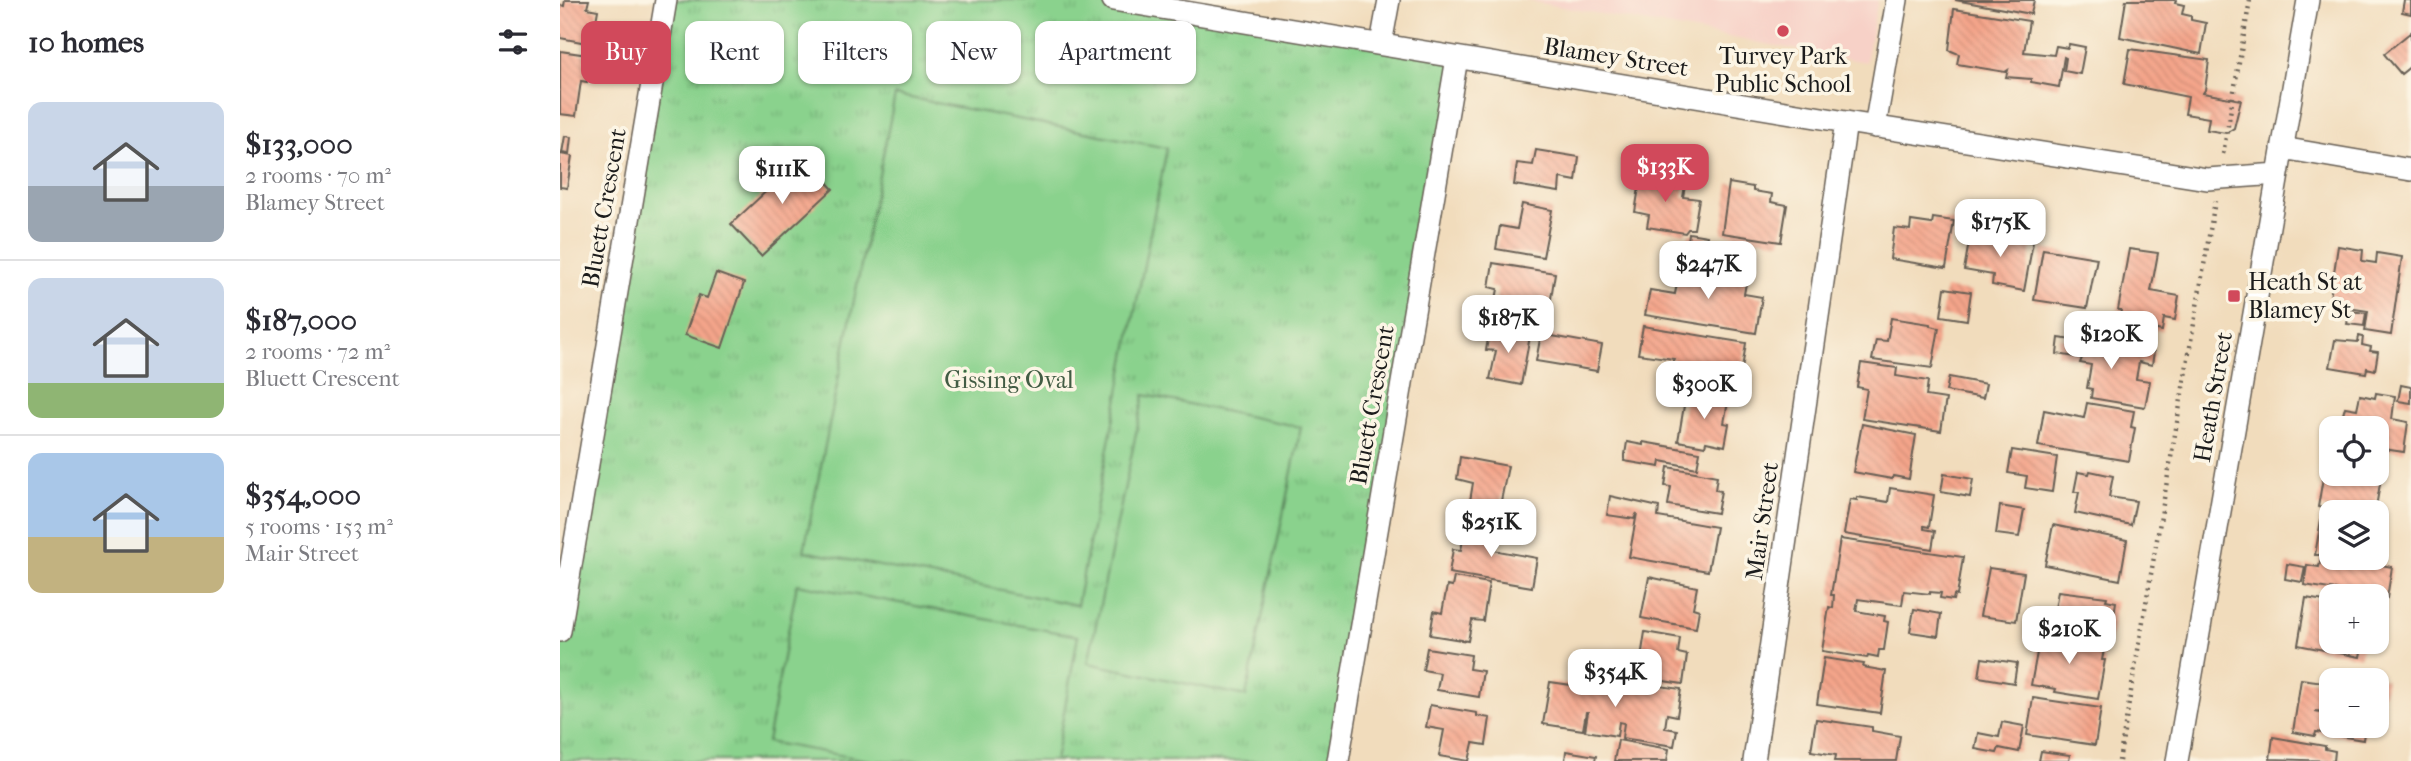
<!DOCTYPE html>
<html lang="en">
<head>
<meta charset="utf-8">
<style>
  body { margin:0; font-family:"IM FELL French Canon",serif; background:#f2f2f3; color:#2b2b33; height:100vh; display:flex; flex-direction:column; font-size:26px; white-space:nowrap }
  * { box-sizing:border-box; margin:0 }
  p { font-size:23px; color:#7c7c81 }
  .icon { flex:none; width:38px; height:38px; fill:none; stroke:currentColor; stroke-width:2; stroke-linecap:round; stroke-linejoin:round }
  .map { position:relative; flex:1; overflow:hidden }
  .drawer { display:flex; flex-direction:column; background:#fff; width:560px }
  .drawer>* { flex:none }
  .hud { position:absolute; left:21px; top:21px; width:665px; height:63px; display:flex; gap:14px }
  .fabs { position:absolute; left:1759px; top:416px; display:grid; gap:14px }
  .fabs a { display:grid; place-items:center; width:70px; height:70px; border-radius:14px; background:#fff; box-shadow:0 2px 5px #0004; font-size:35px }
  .price { position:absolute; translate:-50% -60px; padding:0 16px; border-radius:14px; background:#fff; color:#222; font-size:23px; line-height:46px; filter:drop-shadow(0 2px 4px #0008) }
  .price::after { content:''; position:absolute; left:50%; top:42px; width:21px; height:16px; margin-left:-10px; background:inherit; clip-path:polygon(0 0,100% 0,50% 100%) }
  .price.selected { background:#d1495b; color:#fff }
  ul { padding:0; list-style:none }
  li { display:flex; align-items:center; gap:21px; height:175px; padding:0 28px }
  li+li { border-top:2px solid #e1e1e2 }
  li span { display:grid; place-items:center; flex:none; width:196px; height:140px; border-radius:14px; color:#555 }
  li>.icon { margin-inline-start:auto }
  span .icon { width:84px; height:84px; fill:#fffc; stroke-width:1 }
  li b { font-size:30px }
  h2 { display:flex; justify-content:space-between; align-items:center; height:84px; padding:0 28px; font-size:30px }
  .pill { padding:0 24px; border-radius:14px; background:#fff; box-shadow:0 2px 5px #0004; font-size:24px; line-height:63px }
  .pill.selected { background:#d1495b; color:#fff }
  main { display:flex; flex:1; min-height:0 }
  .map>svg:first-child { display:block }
  .built { fill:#f7d1c7 }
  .grass { fill:url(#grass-tufts); stroke:#537754; stroke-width:2 }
  .pitch { fill:#8ad28d; stroke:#537754; stroke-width:2 }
  .building { fill:url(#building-back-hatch) }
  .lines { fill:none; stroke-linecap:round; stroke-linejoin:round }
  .street-casing { stroke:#675f54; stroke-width:24 }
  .path { stroke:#675f54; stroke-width:4.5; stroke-dasharray:2 5; stroke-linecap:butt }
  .street { stroke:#fff; stroke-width:21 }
  .poi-dot { fill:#d1495b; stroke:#fcf5e5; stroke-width:2.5 }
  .labels { text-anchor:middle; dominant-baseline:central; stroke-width:7; stroke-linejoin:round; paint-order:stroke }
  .poi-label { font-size:24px; fill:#1c1c1c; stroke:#fcf5e5 }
  .street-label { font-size:24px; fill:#1c1c1c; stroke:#fcf5e5 }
  .park-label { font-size:24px; fill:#425c44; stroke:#fcf5e5 }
</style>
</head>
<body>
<main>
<section class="drawer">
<h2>10 homes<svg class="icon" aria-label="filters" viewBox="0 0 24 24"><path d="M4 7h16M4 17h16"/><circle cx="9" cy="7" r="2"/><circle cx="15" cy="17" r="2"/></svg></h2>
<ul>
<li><span style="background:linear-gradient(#c9d6e8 60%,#9aa5b1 0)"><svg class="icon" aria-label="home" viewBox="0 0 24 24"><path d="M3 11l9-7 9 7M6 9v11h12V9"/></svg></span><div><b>$133,000</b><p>2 rooms · 70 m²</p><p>Blamey Street</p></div></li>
<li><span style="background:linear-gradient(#c9d6e8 75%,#8fb573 0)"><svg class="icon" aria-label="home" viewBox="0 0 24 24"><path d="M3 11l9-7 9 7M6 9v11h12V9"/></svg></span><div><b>$187,000</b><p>2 rooms · 72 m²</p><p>Bluett Crescent</p></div></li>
<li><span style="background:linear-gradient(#a9c7e8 60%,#c2b280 0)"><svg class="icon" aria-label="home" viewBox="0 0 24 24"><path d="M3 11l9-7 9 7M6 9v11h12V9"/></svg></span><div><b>$354,000</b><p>5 rooms · 153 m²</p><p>Mair Street</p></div></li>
</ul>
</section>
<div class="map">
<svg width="1851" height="761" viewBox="0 0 1851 761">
  <defs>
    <pattern id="grass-tufts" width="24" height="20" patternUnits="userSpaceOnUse" patternTransform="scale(1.75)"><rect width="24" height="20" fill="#8ad28d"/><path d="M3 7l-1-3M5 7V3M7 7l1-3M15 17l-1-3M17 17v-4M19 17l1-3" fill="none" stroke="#76b479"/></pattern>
    <pattern id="building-back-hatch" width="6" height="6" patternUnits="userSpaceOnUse" patternTransform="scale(1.75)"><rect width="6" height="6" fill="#f4a48a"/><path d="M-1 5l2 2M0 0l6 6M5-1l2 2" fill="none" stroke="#d18d76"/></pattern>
  </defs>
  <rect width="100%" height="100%" fill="#fcf5e5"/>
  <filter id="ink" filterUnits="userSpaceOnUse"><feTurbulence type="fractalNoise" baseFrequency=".0143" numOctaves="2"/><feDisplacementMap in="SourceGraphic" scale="14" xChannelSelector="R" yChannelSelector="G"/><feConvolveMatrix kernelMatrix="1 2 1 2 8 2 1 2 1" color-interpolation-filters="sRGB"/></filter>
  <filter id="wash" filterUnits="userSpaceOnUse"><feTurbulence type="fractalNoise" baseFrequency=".00686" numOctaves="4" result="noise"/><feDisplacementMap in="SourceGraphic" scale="28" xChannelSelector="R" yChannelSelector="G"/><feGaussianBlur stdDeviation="1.57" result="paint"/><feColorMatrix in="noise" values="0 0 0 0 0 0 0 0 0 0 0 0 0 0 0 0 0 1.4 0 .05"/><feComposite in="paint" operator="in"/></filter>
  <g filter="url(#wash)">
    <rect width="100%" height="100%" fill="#f1dcbc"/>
    <path class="built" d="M963 0H1318L1306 62Z"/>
    <path class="grass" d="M106 0H553L897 58 778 761H0V631Z"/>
    <path class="pitch" d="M335 95 607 148 517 605 244 551Z
      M584 395 741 427 686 696 528 663Z
      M237 584 518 636 495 761H313L207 742Z"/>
    <g id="blocks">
      <path class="building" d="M5 0H29L27 8 38 10 32 44 0 38V5L4 6Z
        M1395 0H1474L1471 14Z
        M1566 0H1616L1615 3 1624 5 1622 14 1631 16V20L1646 23 1641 54 1560 37Z
        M1844 0H1851V14L1842 12Z
        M1394 9 1469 21 1464 52 1494 55 1496 46 1508 48 1509 44 1525 47 1520 74 1504 71 1506 58 1504 57 1499 87 1471 82V79L1446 77 1448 70 1445 72 1397 64 1399 54 1389 50Z
        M1851 32V66L1841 74 1824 54Z
        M29 49 45 51 43 65 30 62 27 82 21 81 16 116 0 114V51L28 55Z
        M1570 49 1649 60 1645 90 1643 93 1681 100 1674 128 1666 133 1647 130 1649 118 1625 114 1628 97 1564 84Z
        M5 136 11 137 9 154 2 153Z
        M976 150 1019 157 1016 181 1000 178 999 192 954 185 957 163 973 165Z
        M0 154 12 156 7 188 0 187Z
        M243 157 273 189 201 256 171 224Z
        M1082 169 1103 172 1101 183 1125 186 1123 197 1139 199 1134 229H1128L1125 233 1087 227 1089 215 1075 212Z
        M1169 183 1193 187V191L1212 194 1211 202 1227 205 1221 242 1162 233Z
        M962 204 992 210 983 257 936 249 940 226 957 229Z
        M1373 218 1394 221 1386 268 1330 259 1334 228 1350 230 1351 221 1372 224Z
        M1411 231 1473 242 1464 291 1432 285 1433 275 1404 270Z
        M1129 233 1147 236 1145 248 1171 252 1168 270 1143 267 1144 261 1126 258Z
        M1778 246 1803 250 1802 261 1816 263 1817 253 1842 257 1831 335 1805 331 1808 311 1769 305Z
        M1483 249 1537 258 1527 308 1474 300Z
        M1569 249 1598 253 1591 291 1619 296 1615 320 1604 318 1602 331 1559 322 1561 310H1558Z
        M933 263 995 273 987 324 933 315 938 289 929 287Z
        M1120 267 1187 278 1184 294 1202 297 1196 333 1085 315 1090 290 1115 294Z
        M156 273 184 283 162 348 125 335 139 295 147 298Z
        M1385 288 1411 292 1407 320 1381 316Z
        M1790 311 1806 313 1804 326 1787 324Z
        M1331 318 1370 324V326L1379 328 1372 368 1312 360 1316 340 1327 341Z
        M1083 326 1186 343 1180 382 1173 381 1171 396 1112 387 1113 382H1110L1114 359 1078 354Z
        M930 328 970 336 961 385 930 379 936 351 926 350Z
        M981 334 1042 345 1037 371 976 361Z
        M1799 336 1803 337 1802 345 1811 347 1810 351 1818 352 1815 370 1807 368 1806 373 1770 367 1775 340 1798 342Z
        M1499 338 1594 352 1592 365 1579 362 1576 379 1590 381 1585 407 1531 398 1532 389 1527 388 1531 365 1520 363 1522 358 1497 354Z
        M1301 363 1337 368 1336 376 1368 381 1366 396 1386 399 1381 431 1302 419 1307 389 1297 387Z
        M1389 377 1426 384 1423 398 1386 391Z
        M1841 385 1851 387V403L1838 401Z
        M1816 393 1835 396 1832 419 1848 422 1844 452 1816 448V429H1779L1785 407 1797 409 1800 395 1815 398Z
        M1126 394 1168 402 1164 423 1169 424 1165 446 1146 442 1145 446 1118 441Z
        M1527 403 1574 411 1571 427 1575 428 1569 461 1478 446 1484 410 1524 418Z
        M1302 424 1356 435 1349 479 1333 476 1332 479 1293 472Z
        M1067 442 1083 445V442L1140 452 1137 468 1101 461 1100 467 1064 461Z
        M1452 450 1497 457 1492 492 1465 488 1467 476 1448 473Z
        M900 457 948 466 939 511 909 507 913 483 897 479Z
        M1765 466 1771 467V474H1808V476L1821 478 1815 513H1792L1758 507Z
        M1108 467 1157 476 1155 490 1161 491 1157 513 1108 505 1111 487 1105 486Z
        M1530 471 1553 476 1549 497 1576 501 1571 525 1515 513 1519 492H1514L1518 472 1529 474Z
        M1384 474 1413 479 1410 497 1381 492Z
        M1330 488 1374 495 1369 527 1364 526V529L1375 531 1372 549 1284 534 1290 499 1297 500V497L1328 502Z
        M1050 496 1099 507 1098 517 1156 527 1148 571 1069 557 1077 513 1074 519 1047 515Z
        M1440 506 1464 510 1459 537 1436 534Z
        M1761 520 1771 522V558H1817L1816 564 1832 567 1827 598 1744 585 1747 565 1759 567 1763 546 1760 555H1755Z
        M906 524 937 529 933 550 977 558 972 587 889 573 893 549 901 550Z
        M1493 525 1567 540 1560 580 1485 565Z
        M1280 539 1403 557 1397 596 1394 595 1393 600 1380 598 1381 593 1370 592V594L1344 591 1342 605 1298 599 1296 611 1325 616 1324 621 1328 622 1324 650H1319L1318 657 1308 655 1307 658 1262 651 1269 607 1273 608 1274 595H1271Z
        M1727 564 1745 567 1742 582 1725 579Z
        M1429 568 1464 573 1456 621 1420 616Z
        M894 577 929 583 923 621 912 620 908 641 870 635 874 611 882 613 887 586 892 587Z
        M1089 577 1137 587 1133 608 1139 610 1136 628 1081 618Z
        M1498 591 1547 597 1546 600 1556 602 1550 640 1502 631 1503 629 1492 627Z
        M1746 598 1771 602V642H1803L1800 657 1738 645Z
        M1354 609 1381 614 1378 636 1350 632Z
        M1481 631 1494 633V636L1545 645 1542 660H1545L1538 699 1495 692 1496 689 1471 685Z
        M1085 632 1120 638 1118 653 1127 655 1123 684 1078 677Z
        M867 648 911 655 909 669 923 671 919 697 877 690 880 673 863 670Z
        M1264 658 1304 664 1303 667 1326 671 1320 713 1257 704Z
        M1422 658 1457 663 1454 683 1419 677Z
        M1803 676 1826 679 1824 694 1816 693V681H1802Z
        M1034 677 1072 685V682L1121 689 1117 716 1107 714 1105 728 1117 730 1114 746 1062 738 1064 723 1059 722 1057 736 1025 731 1028 712H1026L1023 730 983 724 990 682 1032 688Z
        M1741 679 1764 682 1763 687 1770 688 1767 712 1755 711 1771 714V726H1805L1803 740 1756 732 1755 736 1733 732Z
        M1473 698 1541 708 1535 745 1467 735Z
        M870 705 917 713V716L930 718 926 745 913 743 909 761 879 756 884 730 866 727Z
        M1256 719 1312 727V731L1340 736 1336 761H1275L1276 755 1251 751Z
        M1442 722 1464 726 1459 752 1439 748 1437 753 1415 749 1418 733 1439 737Z
        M1713 737 1765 746V749L1775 751 1774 761 1710 759Z
        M1058 740 1109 749 1107 761H1054Z
        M1006 751 1036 756 1035 761H1005Z
        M1481 751 1510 755 1509 761H1479Z"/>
    </g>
  </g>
  <g filter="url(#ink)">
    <use href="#blocks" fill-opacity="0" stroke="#675f54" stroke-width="2"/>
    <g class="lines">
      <g class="street-casing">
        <path id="street" d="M553 0 1286 122 1647 179 1718 174
          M821 44 829 0
          M1315 127 1337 0
          M1722 148 1851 170
          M0 631 106 0
          M778 761 897 58
          M1194 761 1286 122
          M1617 761 1748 0"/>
      </g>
      <path class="path" d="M1663 154 1690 0
        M1559 761 1655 201"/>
      <use href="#street" class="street"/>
    </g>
  </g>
  <g class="poi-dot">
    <circle cx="1223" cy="31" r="7"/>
    <rect x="1667" y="289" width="14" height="14" rx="3.5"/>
  </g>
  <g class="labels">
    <g class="poi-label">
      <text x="1223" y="56">Turvey Park<tspan x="1223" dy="28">Public School</tspan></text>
      <text x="1688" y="282" text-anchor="start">Heath St at<tspan x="1688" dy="28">Blamey St</tspan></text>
    </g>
    <g class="street-label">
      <text transform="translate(1056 57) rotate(9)">Blamey Street</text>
      <text transform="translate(44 208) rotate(-80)">Bluett Crescent</text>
      <text transform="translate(1653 397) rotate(-80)">Heath Street</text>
      <text transform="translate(812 405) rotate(-80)">Bluett Crescent</text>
      <text transform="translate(1202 521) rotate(-82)">Mair Street</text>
    </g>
    <g class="park-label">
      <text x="449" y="380">Gissing Oval</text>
    </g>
  </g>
</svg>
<div class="fabs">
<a><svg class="icon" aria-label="locate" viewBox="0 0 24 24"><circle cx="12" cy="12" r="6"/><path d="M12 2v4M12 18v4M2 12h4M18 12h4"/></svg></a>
<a><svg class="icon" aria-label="layers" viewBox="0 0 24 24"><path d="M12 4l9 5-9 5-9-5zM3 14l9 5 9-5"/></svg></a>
<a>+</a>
<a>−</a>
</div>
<b class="price selected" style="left:1105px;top:204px">$133K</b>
<b class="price" style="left:222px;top:206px">$111K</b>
<b class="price" style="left:1440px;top:259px">$175K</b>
<b class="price" style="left:1148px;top:301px">$247K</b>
<b class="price" style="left:948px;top:355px">$187K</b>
<b class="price" style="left:1551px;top:371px">$120K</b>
<b class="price" style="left:1144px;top:421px">$300K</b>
<b class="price" style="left:931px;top:559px">$251K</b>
<b class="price" style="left:1509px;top:666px">$210K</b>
<b class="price" style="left:1055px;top:709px">$354K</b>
<div class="hud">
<a class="pill selected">Buy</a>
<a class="pill">Rent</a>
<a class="pill">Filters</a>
<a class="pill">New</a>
<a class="pill">Apartment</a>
</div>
</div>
</main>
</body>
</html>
